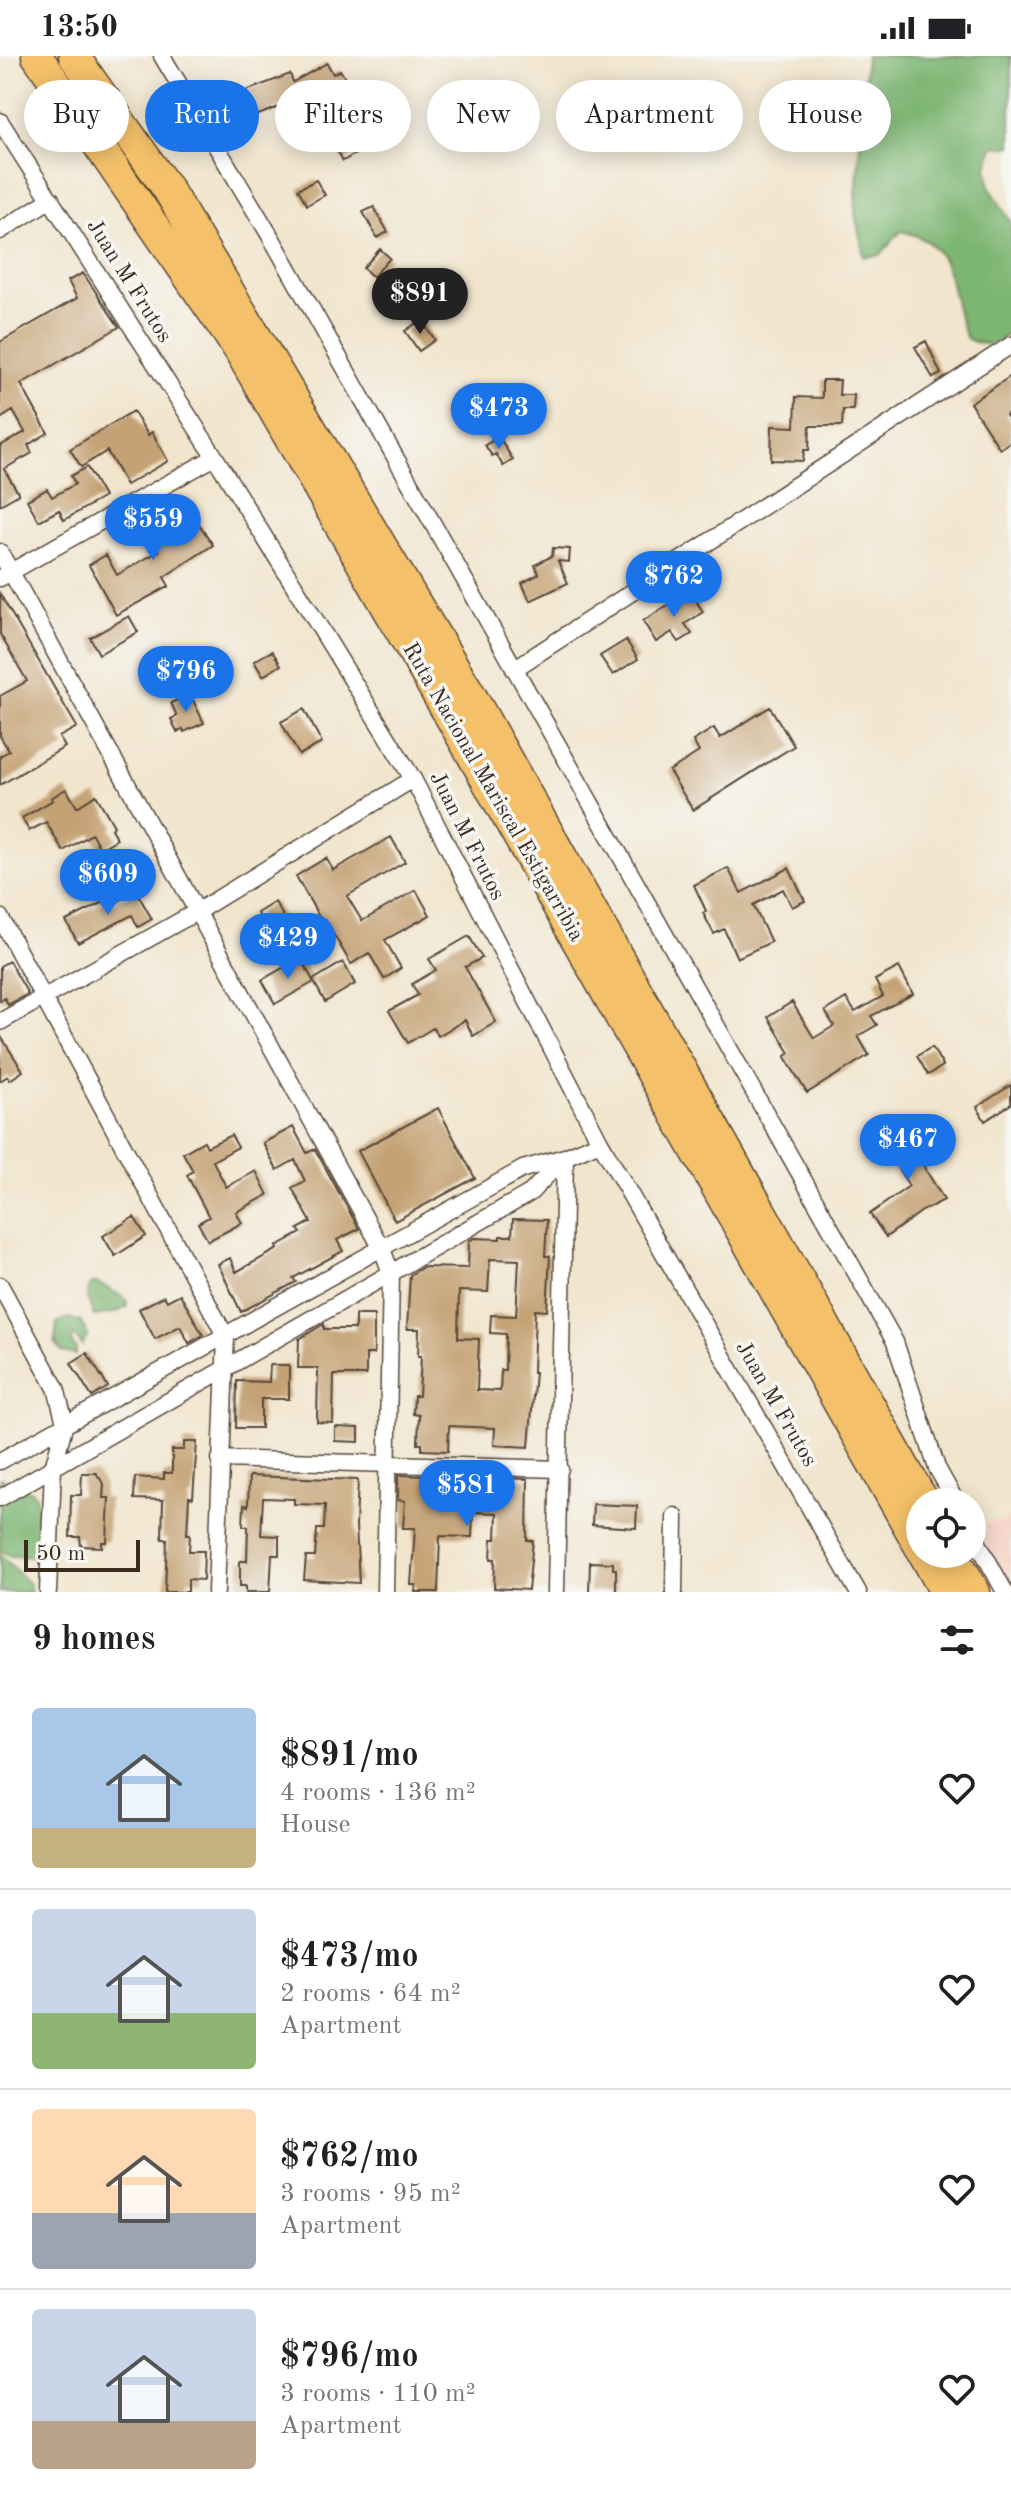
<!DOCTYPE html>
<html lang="en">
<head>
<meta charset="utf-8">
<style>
  body { margin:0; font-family:"Old Standard TT",serif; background:#f6f6f6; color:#202124; height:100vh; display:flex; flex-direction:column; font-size:30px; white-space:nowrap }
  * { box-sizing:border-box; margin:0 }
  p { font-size:26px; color:#757577 }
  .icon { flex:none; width:44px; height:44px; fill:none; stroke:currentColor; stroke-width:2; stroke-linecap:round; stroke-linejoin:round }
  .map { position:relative; height:1536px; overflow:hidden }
  .sheet { display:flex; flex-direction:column; background:#fff; flex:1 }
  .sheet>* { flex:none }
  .banner { position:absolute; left:24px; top:24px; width:964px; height:72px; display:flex; gap:16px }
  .fabs { position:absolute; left:906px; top:1432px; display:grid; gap:16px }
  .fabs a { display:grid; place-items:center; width:80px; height:80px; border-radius:50%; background:#fff; box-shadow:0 4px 20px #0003; font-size:40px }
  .scale { position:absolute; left:24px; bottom:20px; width:116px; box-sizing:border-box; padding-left:8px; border:4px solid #3b2a1e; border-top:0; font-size:22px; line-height:28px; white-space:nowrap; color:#3b2a1e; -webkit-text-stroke:6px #f6f6f2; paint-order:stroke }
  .price { position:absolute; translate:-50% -68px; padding:0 18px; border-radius:28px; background:#1a73e8; color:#fff; font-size:26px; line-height:52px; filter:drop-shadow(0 2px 4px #0008) }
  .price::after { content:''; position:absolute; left:50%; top:48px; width:24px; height:18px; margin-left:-12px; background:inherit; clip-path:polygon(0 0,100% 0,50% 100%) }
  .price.selected { background:#222; color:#fff }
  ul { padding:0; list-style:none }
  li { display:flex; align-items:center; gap:24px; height:200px; padding:0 32px }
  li+li { border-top:2px solid #e0e0e0 }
  li span { display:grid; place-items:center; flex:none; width:224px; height:160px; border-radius:8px; color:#555 }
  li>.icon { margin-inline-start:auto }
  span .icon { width:96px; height:96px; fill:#fffc; stroke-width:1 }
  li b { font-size:34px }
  h2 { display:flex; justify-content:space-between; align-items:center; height:96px; padding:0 32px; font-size:34px }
  .tag { padding:0 28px; border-radius:36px; background:#fff; box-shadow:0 4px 20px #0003; font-size:28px; line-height:72px }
  .tag.selected { background:#1a73e8; color:#fff }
  .status { display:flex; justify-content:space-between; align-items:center; height:56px; padding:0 40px; background:#fff; direction:ltr }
  .status svg { height:22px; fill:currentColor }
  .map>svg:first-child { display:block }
  .built { fill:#f5d2c2 }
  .forest { fill:#7db572; stroke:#5c7048; stroke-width:2 }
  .building { fill:#c5a275; fill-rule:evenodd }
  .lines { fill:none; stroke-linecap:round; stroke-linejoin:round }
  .street-casing { stroke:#564638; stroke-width:19 }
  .highway-casing { stroke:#564638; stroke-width:33 }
  .street { stroke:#fff; stroke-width:16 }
  .highway { stroke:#f4c16a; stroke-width:30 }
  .labels { text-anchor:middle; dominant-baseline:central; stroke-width:7; stroke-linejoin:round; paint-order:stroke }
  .street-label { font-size:22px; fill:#3b2a1e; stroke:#f6f6f2 }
</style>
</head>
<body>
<div class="status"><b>13:50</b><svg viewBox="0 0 49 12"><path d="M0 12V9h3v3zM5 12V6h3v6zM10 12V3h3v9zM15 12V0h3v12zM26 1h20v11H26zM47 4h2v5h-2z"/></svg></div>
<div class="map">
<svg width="1011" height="1536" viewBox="0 0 1011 1536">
  <rect width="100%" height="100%" fill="#f6f6f2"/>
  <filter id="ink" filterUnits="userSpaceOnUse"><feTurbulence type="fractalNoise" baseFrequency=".0125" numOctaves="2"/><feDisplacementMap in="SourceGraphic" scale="16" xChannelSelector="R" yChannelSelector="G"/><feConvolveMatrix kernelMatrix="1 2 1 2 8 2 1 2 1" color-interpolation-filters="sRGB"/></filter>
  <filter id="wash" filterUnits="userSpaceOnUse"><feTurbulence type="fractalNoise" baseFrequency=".006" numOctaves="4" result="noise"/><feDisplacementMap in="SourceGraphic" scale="32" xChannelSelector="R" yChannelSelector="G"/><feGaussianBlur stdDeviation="1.8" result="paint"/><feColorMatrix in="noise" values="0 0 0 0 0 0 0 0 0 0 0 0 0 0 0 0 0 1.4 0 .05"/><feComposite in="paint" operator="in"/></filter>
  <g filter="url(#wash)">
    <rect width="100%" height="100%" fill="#f1e5cd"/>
    <path class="built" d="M1011 1462V1536L972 1472Z"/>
    <path class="forest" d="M866 0H1011V90L993 91 987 111 990 131 1011 167V275C996 290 986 291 967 283 945 238 961 188 901 175L880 199 864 201 855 157Z
      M95 1227C101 1228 123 1240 127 1245V1251L114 1257 94 1260 87 1242 89 1230Z
      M68 1262 80 1265 88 1279 82 1289 75 1280 71 1285 76 1293V1299L62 1296 55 1286 57 1267Z
      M0 1422 24 1434 31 1435 36 1440 37 1446 47 1456 46 1492 37 1500 9 1499 0 1494Z
      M0 1498 29 1528 31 1536H0Z"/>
    <g id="blocks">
      <path class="building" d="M327 7 333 18 340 14 347 25 320 40 318 36 248 63 238 38 290 18 293 26Z
        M354 73 364 93 343 105 332 85Z
        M316 124 325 139 307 149 298 133Z
        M374 151 388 176 377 182 363 156Z
        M380 193 390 202 373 221 363 212Z
        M83 217 119 271 21 328 48 377 28 389 32 397 4 413 19 438 0 449V390L25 376 13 355 0 363V286L77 242 68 225Z
        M421 264 435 284 419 295 405 275Z
        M926 285 941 318 933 322 915 291Z
        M1011 320V355L1006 359 1011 366V385L1000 393 970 347Z
        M822 324H840L839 339H854L853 354H843L842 370H810L809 394H804L803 405 771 404 772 370 795 371 796 341 822 342Z
        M133 355 148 379 152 376 168 405 126 429 107 395 81 411 70 393Z
        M499 381 513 404 503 410 496 398 492 400 485 389Z
        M87 411 104 441 64 464 59 454 39 465 27 444 47 433 52 441 75 428 71 420Z
        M187 450 213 489 164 521 169 530 116 559 89 509 106 499 117 519 159 495 147 474Z
        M553 492 570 493 569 506 558 505 568 527 530 545 522 527 539 518 535 509 552 500Z
        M690 535 703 556 685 568 692 578 679 586 672 576 656 586 643 565Z
        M0 538 77 671 59 681 65 691 0 729V700L9 695 0 680V640L27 625 0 578Z
        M129 560 138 576 99 598 90 582Z
        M626 584 638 603 613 619 600 600Z
        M187 594 207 624 195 631 176 601Z
        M272 595 281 609 263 620 254 605Z
        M190 638 204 667 184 676 183 673 177 676 171 663 177 660 171 647Z
        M770 651 794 690 693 754 669 715 699 696 693 685 714 672 720 682Z
        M304 653 322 687 299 699 281 666Z
        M66 733 77 751 96 739 114 770 111 773 117 783 100 793 92 778 63 795 46 766 29 775 22 762 53 744 51 742Z
        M391 781 405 806 347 840 362 865 416 834 430 859 385 884 401 912 384 923 369 897 351 908 325 864 322 866 296 820 326 802 333 814Z
        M728 812 741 837 789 812 805 845 792 851 783 833 753 849 771 886 737 902 724 873 714 878 703 857 706 855 694 829Z
        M136 835 152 863 138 871 132 859 78 887 66 865 108 844 111 849Z
        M275 846 290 872 271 882 257 857Z
        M469 880 482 902 465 911 496 966 473 980 465 964 438 980 433 972 408 987 389 955 418 939 412 928 436 914 429 903Z
        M300 902 314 926 275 948 262 924Z
        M9 905 28 938 8 949 5 942 0 945V910Z
        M343 906 355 928 325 946 313 924Z
        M899 911 913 938 871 960 877 969 858 980 869 999 807 1037 785 1001 790 997 768 961 792 946 814 982 834 970 825 955 846 942 855 956 883 940 875 924Z
        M0 979 23 1015 10 1024 8 1020 0 1025Z
        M932 991 943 1010 928 1019 917 1000Z
        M1011 1029V1048L985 1065 977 1051Z
        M438 1052 475 1122 395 1165 358 1095Z
        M911 1069 934 1105 924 1111 944 1144 922 1155 886 1181 870 1158 909 1130 882 1087Z
        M293 1071 307 1097 315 1093 359 1173 337 1184 343 1195 293 1222 296 1226 241 1256 218 1208 230 1202 236 1216 278 1193 277 1190 301 1177 298 1173 311 1166 292 1132 305 1125 295 1104 277 1114 263 1087Z
        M231 1079 238 1091 213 1105 226 1131 256 1115 268 1139 236 1156 242 1167 208 1185 198 1167 209 1161 187 1119 193 1115 183 1097 204 1085 207 1091Z
        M134 1161 146 1180 115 1200 103 1180Z
        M513 1163 547 1164 545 1200H550L547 1255 535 1254 533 1316H535L529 1391 494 1389 495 1372 449 1370 448 1395 422 1394V1388H418L419 1359 413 1358 414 1340H419L421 1300H418L419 1273H407L410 1219 423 1211 468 1212 469 1185 474 1182 500 1183V1180H512ZM490 1203 519 1204 516 1260 491 1259 490 1277 506 1278 505 1314H501L500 1335 477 1334 479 1283 458 1282 459 1235 488 1236Z
        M180 1238 203 1279 189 1287 180 1270 155 1283 139 1253 164 1240 167 1245Z
        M355 1259H374V1298H366V1319H334L333 1367 317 1366 318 1312H298L299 1283 324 1268V1273H355Z
        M87 1297 108 1331 92 1341 71 1307Z
        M270 1309H289V1343H261V1372H236L237 1325 269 1326Z
        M335 1371 359 1372V1386L335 1385Z
        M184 1386H197L193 1442 189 1441 187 1478H190L189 1495H204L203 1524 188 1523V1536H165L167 1483H162L163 1444 134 1443 135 1421 164 1423V1417H172V1394H184Z
        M82 1417H96L104 1428 103 1442H109L107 1486H102V1491L81 1490 80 1481H70L71 1439H81Z
        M398 1419 449 1421 448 1449H473L474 1433 499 1435V1422L528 1423 527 1484 533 1485 528 1534 494 1532 495 1503H491L492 1483H496L497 1457 473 1456 472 1481 440 1480 438 1536H415L416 1529H411L415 1472H403L405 1445 398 1444Z
        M249 1420 358 1424 356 1469 359 1527 304 1524 306 1501H315L317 1473H324L325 1449 294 1448V1443L263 1442 261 1479 279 1480V1499H272L270 1536H246V1530H240V1505H247L248 1470H243L244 1449 248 1450Z
        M593 1448 637 1450 636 1472 592 1469Z
        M590 1506 613 1507V1513H616V1536H589Z"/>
    </g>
  </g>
  <g filter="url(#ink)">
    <use href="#blocks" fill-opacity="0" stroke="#564638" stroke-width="2"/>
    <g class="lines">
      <g class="street-casing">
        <path id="street" d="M162 0 272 183 895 1286 937 1412 956 1446
          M0 65 215 401 413 723 600 1086 858 1536
          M0 175 51 143
          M0 496 382 1193 391 1217 385 1536
          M0 522 215 401
          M514 613 1011 289
          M0 861 226 1281 216 1536
          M0 966 198 855 413 723
          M0 1229 56 1332 65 1367 53 1412 48 1536
          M220 1403 560 1413
          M0 1405 523 1113 565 1101 600 1086
          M0 1442 530 1137 564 1102
          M972 1476 1005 1536
          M556 1536 565 1101
          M674 1536 675 1460"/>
      </g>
      <g class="highway-casing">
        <path id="highway" d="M37 0 239 294 467 690 920 1491
          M74 0 167 132 472 641 924 1446
          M924 1498 945 1536
          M953 1498 975 1536"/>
      </g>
      <use href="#street" class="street"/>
      <use href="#highway" class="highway"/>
    </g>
  </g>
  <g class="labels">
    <g class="street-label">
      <text transform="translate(129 225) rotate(58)">Juan M Frutos</text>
      <text transform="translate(493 736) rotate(60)">Ruta Nacional Mariscal Estigarribia</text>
      <text transform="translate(467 780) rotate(63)">Juan M Frutos</text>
      <text transform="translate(776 1348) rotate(60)">Juan M Frutos</text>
    </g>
  </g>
</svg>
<div class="fabs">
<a><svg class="icon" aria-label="locate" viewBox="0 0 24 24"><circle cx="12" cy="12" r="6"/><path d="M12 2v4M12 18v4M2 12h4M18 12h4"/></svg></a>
</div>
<div class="scale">50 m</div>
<b class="price selected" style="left:420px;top:280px">$891</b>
<b class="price" style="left:499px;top:395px">$473</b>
<b class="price" style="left:153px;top:506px">$559</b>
<b class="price" style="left:674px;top:563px">$762</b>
<b class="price" style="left:186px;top:658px">$796</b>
<b class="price" style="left:108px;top:861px">$609</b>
<b class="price" style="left:288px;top:925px">$429</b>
<b class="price" style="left:908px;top:1126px">$467</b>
<b class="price" style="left:467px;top:1472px">$581</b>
<div class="banner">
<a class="tag">Buy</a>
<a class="tag selected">Rent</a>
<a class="tag">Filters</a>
<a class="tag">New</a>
<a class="tag">Apartment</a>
<a class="tag">House</a>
</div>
</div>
<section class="sheet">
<h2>9 homes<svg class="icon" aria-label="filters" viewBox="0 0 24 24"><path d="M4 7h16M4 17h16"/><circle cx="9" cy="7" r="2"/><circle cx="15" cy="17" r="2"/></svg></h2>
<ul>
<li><span style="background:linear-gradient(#a9c7e8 75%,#c2b280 0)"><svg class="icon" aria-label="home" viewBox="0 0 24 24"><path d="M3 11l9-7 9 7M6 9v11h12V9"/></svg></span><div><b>$891/mo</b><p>4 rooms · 136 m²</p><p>House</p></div><svg class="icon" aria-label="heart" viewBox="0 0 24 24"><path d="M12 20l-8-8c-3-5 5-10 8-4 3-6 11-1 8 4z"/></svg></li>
<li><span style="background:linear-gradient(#c9d6e8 65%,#8fb573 0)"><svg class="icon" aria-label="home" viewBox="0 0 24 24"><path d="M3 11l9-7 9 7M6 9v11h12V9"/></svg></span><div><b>$473/mo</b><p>2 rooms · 64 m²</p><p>Apartment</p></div><svg class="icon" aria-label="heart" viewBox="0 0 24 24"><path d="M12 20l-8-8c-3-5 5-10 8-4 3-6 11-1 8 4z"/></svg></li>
<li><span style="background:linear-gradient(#ffd9b3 65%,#9aa5b1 0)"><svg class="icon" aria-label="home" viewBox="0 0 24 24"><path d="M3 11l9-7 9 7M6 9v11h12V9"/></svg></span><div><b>$762/mo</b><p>3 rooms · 95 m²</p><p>Apartment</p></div><svg class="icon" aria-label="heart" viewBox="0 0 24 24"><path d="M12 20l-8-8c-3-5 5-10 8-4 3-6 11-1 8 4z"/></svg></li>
<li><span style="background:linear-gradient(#c9d6e8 70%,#b9a48a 0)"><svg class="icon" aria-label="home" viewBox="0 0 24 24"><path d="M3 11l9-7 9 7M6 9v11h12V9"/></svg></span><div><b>$796/mo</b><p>3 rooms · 110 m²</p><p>Apartment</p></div><svg class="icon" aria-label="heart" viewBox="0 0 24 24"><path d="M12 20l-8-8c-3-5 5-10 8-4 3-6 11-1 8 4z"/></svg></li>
</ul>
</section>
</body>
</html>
